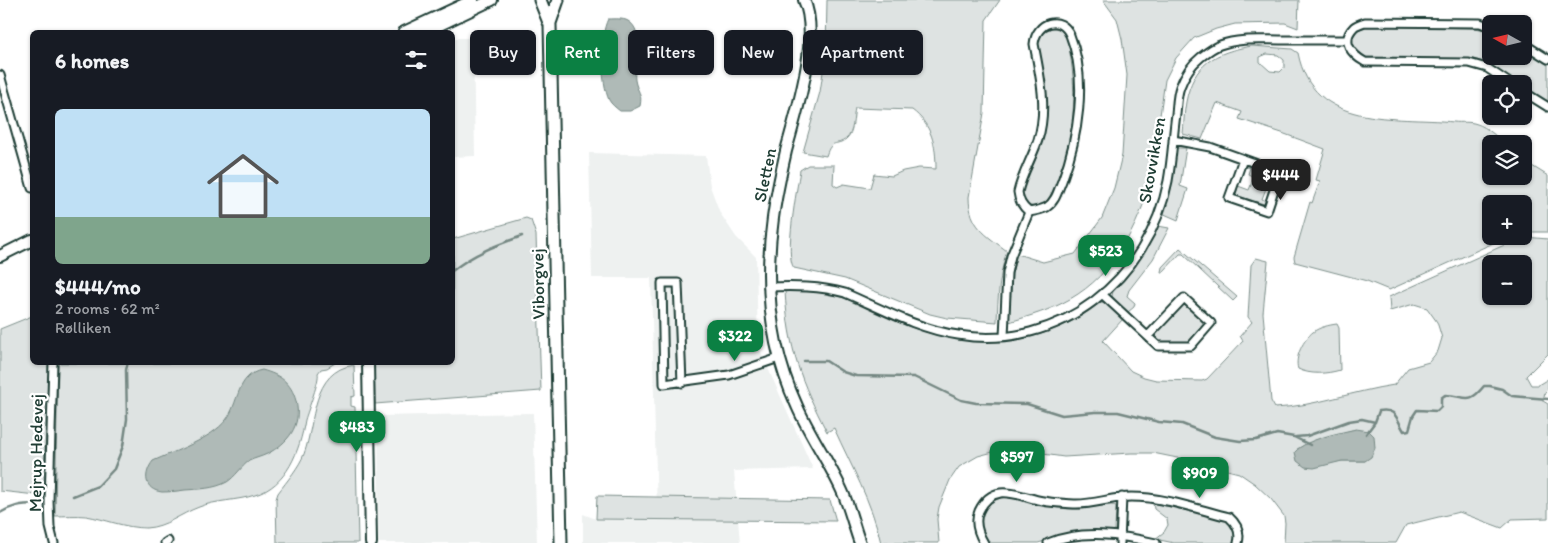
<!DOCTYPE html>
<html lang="en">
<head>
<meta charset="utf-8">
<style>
  body { margin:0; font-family:Itim,sans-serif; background:#20242c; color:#f1f3f6; height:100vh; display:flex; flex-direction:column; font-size:19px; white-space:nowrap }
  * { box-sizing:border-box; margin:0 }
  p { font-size:16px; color:#9ea1a6 }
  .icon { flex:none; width:28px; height:28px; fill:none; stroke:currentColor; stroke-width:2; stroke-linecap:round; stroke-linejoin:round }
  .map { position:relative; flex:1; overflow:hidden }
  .details { position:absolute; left:30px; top:30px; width:425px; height:335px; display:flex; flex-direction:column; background:#171b24; border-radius:8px; box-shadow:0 1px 4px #0004 }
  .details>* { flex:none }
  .top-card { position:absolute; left:470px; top:30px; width:475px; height:45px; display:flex; gap:10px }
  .needle { width:32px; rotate:278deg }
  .buttons { position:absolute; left:1482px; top:15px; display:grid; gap:10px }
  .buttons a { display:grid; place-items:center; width:50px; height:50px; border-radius:8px; background:#171b24; box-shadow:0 1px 4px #0004; font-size:25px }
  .price { position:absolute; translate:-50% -42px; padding:0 11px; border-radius:10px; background:#0b8043; color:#fff; font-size:16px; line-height:32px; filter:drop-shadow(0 1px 2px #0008) }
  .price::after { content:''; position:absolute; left:50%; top:30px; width:15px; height:11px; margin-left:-8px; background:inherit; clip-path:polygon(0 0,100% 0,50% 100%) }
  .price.selected { background:#222; color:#fff }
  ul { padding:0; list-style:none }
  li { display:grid; align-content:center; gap:10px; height:265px; padding:0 25px }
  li+li { border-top:1px solid #363941 }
  li span { display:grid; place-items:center; height:155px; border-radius:8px; color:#555 }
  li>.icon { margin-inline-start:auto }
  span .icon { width:90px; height:90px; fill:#fffc; stroke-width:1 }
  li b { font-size:21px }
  h2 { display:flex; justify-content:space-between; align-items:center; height:60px; padding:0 25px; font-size:21px }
  .chip { padding:0 18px; border-radius:8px; background:#171b24; box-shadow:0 1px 4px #0004; font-size:18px; line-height:45px }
  .chip.selected { background:#0b8043; color:#fff }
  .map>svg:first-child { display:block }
  .built { fill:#eef1f0 }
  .green { fill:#dee3e2; stroke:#7e908b; fill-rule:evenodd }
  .water { fill:#afbab7; stroke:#758883 }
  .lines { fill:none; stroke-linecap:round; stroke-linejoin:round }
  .stream { stroke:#758883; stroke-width:2.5 }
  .street-casing { stroke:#1f3d34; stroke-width:11 }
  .secondary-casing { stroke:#1f3d34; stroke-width:14 }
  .primary-casing { stroke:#1f3d34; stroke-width:15 }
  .street { stroke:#fff; stroke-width:7 }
  .secondary { stroke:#fff; stroke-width:10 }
  .primary { stroke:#fff; stroke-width:11 }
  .labels { text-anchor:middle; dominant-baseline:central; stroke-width:4.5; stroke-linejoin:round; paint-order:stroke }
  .street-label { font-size:18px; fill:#1f3d34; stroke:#fff }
</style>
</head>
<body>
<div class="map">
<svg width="1548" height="543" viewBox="0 0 1548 543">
  <rect width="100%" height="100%" fill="#fff"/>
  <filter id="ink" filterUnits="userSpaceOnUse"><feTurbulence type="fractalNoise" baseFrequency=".02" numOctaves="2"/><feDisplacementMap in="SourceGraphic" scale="10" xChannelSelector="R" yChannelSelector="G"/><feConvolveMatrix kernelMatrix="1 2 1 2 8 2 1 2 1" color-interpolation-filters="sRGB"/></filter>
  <g filter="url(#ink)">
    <path class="built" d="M452 38H469L473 43 475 156 453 157Z
      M589 153 706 156 710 186 720 213 736 237 756 257 758 346 813 469 734 471 740 543H583V514L596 519 657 514 651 278H592Z
      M533 413 537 543H379L378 416Z"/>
    <path class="green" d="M827 0H1000L986 20 984 113 969 197C969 226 986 235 1007 251 999 275 998 297 997 322L947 318 930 314 845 279 794 268C784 256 797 189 800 170L808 165H834L833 184 837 187 844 184 870 188 874 174 892 176 903 171 919 168 936 169C936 145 932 125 912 110L855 108C853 117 854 133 846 139 836 147 832 138 826 156L803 152 820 92 826 52Z
      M1103 0H1299L1298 28 1285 23 1235 24 1216 29 1194 38 1176 58 1165 80 1151 179C1139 226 1114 274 1070 299 1051 310 1030 316 1009 322L1012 273 1017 254 1043 262 1075 254 1102 218 1114 188 1122 155 1127 75 1122 39 1117 19Z
      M1367 26 1475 28 1491 31V56H1524V49L1548 65V103L1524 87V84H1518L1488 64 1477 60 1363 57 1353 49 1352 39 1356 31Z
      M1052 28C1057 28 1062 30 1065 34 1069 40 1069 47 1070 53 1077 95 1074 135 1060 175 1055 188 1051 204 1035 207 1011 204 1028 176 1034 163 1038 154 1041 144 1043 134 1045 117 1047 100 1045 84 1044 68 1033 46 1042 32Z
      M1252 46 1292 49 1298 53C1313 130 1395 116 1454 122 1461 123 1469 121 1477 124 1487 127 1497 137 1505 144H1491V176H1524V161L1548 176V232H1524V204H1491V236H1509L1389 290 1367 281 1295 262 1294 257 1310 202 1312 203 1320 181 1316 180 1325 149 1282 133 1239 119 1242 112 1217 103 1202 139 1183 134C1184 124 1184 112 1186 102 1193 64 1215 52 1252 46ZM1267 54 1278 55 1284 60V68L1280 72 1270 71 1260 62V57Z
      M1176 148H1186L1180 186 1188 189 1178 220 1162 213 1171 186Z
      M1248 163 1276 173 1274 184 1268 183 1262 199 1268 202 1267 204H1264L1238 196 1236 194 1238 186 1249 190 1254 177 1248 174 1250 168 1244 166Z
      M526 218 531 220 536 235 541 391 375 404 374 363 452 362 453 239Z
      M1158 226 1169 228 1153 259 1129 290 1127 296 1135 303 1134 307 1128 312 1115 301 1112 296 1113 291 1142 255Z
      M1525 237 1548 239V354L1526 376 1531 385H1538L1548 379V389L1545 392 1543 401 1548 404V518L1512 519 1502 528 1459 512 1406 525 1396 543H1284L1285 523 1284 516 1271 499 1255 484 1239 473 1192 461 1153 453H1131L1064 457 1022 451H997L978 456 959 467 950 480 939 507 937 519 939 543H881C872 502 851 466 834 428L827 432C801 382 788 348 785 291 836 287 858 305 903 324 970 351 1043 349 1101 302L1105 303 1123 319 1103 341 1131 371 1144 377 1156 380 1202 381 1207 379 1243 341 1240 336 1252 322 1248 317 1251 265 1256 258 1268 261 1263 313 1271 401 1275 408C1316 406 1354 391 1394 385L1408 368 1429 362 1438 351 1442 338 1437 322 1427 308 1414 304 1390 311 1389 297 1511 242ZM1491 264H1524V296H1491ZM1356 429 1365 461H1342L1329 463 1297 449 1313 441Z
      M1180 248 1237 297 1233 301 1183 254H1180L1163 272H1161L1162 267Z
      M1184 304H1186L1206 322V325L1190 342H1161L1156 338 1155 334Z
      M32 316V362L49 363 44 470 45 496 0 491V329Z
      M1337 324 1339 328 1340 370C1327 374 1310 375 1298 369 1294 357 1304 339 1313 332 1320 327 1329 325 1337 324Z
      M58 363H335L327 368 321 369 318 373C320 380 308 409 305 420 300 450 287 486 255 495 237 501 216 500 199 507 180 514 166 527 146 528 125 528 105 519 86 516 76 515 65 516 55 516Z
      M354 365 355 396 351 397V406L355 407 358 543H277L276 499 278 493C287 481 299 467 304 454 316 422 311 371 354 365Z
      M597 496 830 500 836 521 596 519Z
      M1003 497C1028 499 1051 510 1077 509 1085 509 1111 503 1116 506L1115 530 1110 532 1073 533 1038 543H989C976 524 979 505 1003 497Z
      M1153 503 1227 520C1234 526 1239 533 1234 543H1174L1155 539 1164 532 1168 525 1167 519 1154 509Z"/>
    <path class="water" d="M608 19C614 19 623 18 628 21 646 31 633 64 635 80 637 92 643 93 640 106L630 111H620C616 108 611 104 609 100 601 82 599 36 608 19Z
      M262 370C280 375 291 382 296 401 302 426 288 443 267 454 261 457 255 458 249 461 241 467 235 477 227 482 214 489 199 489 185 490 178 491 170 492 162 492 144 490 143 474 153 461 175 451 211 439 226 420 239 404 236 375 262 370Z
      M1356 429 1369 431 1374 436 1375 448 1371 457 1365 461H1342L1314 468 1305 467 1297 461 1295 452C1306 439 1339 433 1356 429Z"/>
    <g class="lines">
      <path class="stream" d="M452 271C474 253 497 245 522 236
        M804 361H826L843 372 856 376 914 377 961 400 976 403 1027 404 1062 415 1095 412H1118L1159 422 1182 424 1215 437 1240 441 1256 440 1277 434 1294 437 1310 445
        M1366 434 1375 422 1379 411C1396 408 1396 418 1404 431L1409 430 1413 416 1417 410 1437 411 1441 407V398L1445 395C1466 395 1468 406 1484 386H1490L1502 389 1512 396 1548 399
        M1296 437 1307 436 1349 421 1362 419 1375 422
        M73 496 98 486 114 469 123 446 127 419 126 370 128 362
        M0 513C12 506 21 504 35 504"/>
      <g class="street-casing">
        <path id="street" d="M1491 27 1480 23 1365 22C1362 23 1356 25 1354 27 1340 41 1352 55 1365 62L1469 63 1487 68 1511 84
          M1524 44 1548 59
          M0 75 32 188
          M1524 92 1548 107
          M1173 140 1210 147 1280 172 1267 211 1229 198 1243 159
          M768 287C794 286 820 286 845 293 882 309 918 329 958 335 1059 352 1149 279 1168 181 1172 159 1173 136 1176 114 1177 105 1177 95 1180 87 1184 76 1191 65 1201 57 1206 53 1214 47 1220 45 1239 38 1260 40 1280 40 1303 40 1325 40 1348 40
          M1103 295 1158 346H1191L1211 323 1184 298 1148 336
          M1004 336 1007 273 1011 256 1029 212C1022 206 1019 201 1018 192 1022 174 1032 158 1038 140 1048 108 1040 76 1034 44 1036 22 1061 14 1070 35 1088 80 1078 138 1062 181 1058 190 1056 201 1047 207 1041 210 1035 211 1029 212
          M53 362 49 501 50 527 54 543
          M682 383 678 283H662L664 384 729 375 779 358
          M165 543 168 541
          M984 543C978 533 974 522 979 511 994 480 1019 497 1043 501 1053 503 1064 503 1074 504 1093 505 1112 497 1131 497 1164 497 1197 509 1229 517 1237 524 1241 532 1238 543
          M1048 543C1083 529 1121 535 1156 543
          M1120 543 1122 497"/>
      </g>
      <g class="secondary-casing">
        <path id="secondary" d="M804 0C821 37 796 113 786 151 781 173 776 196 773 218 764 283 769 346 797 406 810 436 830 463 843 493 850 509 854 527 860 543
          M404 32 473 0
          M425 32 492 0
          M0 256 32 240
          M368 362 371 543"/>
      </g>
      <g class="primary-casing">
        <path id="primary" d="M540 0 550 25 561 543
          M550 23 558 0"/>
      </g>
      <use href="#street" class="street"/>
      <use href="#secondary" class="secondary"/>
      <use href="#primary" class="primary"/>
    </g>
  </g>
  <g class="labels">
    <g class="street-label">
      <text transform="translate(1152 160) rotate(-80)">Skovvikken</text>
      <text transform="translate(765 175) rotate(-78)">Sletten</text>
      <text transform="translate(538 284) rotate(-91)">Viborgvej</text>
      <text transform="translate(36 453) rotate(-89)">Mejrup Hedevej</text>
    </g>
  </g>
</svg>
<div class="buttons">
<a><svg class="needle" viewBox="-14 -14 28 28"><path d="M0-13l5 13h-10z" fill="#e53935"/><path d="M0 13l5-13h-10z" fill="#9ea1a6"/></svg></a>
<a><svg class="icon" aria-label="locate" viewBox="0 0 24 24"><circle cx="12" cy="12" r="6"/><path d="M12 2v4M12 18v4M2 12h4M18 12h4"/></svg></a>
<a><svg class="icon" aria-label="layers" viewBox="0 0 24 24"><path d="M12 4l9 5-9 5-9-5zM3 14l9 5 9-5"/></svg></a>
<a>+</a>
<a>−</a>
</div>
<b class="price selected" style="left:1281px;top:201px">$444</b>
<b class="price" style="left:1106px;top:277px">$523</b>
<b class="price" style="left:735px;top:362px">$322</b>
<b class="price" style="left:357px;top:453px">$483</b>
<b class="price" style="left:1017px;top:483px">$597</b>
<b class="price" style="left:1200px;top:499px">$909</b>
<div class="top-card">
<a class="chip">Buy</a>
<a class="chip selected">Rent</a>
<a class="chip">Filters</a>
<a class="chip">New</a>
<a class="chip">Apartment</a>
</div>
<section class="details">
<h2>6 homes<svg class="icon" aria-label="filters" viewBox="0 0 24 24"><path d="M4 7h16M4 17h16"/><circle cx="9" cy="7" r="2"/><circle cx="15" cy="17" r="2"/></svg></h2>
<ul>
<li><span style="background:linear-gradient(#bfe0f5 70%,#7fa58c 0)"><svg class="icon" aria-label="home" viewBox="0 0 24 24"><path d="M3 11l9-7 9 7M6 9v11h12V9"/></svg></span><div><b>$444/mo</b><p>2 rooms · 62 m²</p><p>Rølliken</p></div></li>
</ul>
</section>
</div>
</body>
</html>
